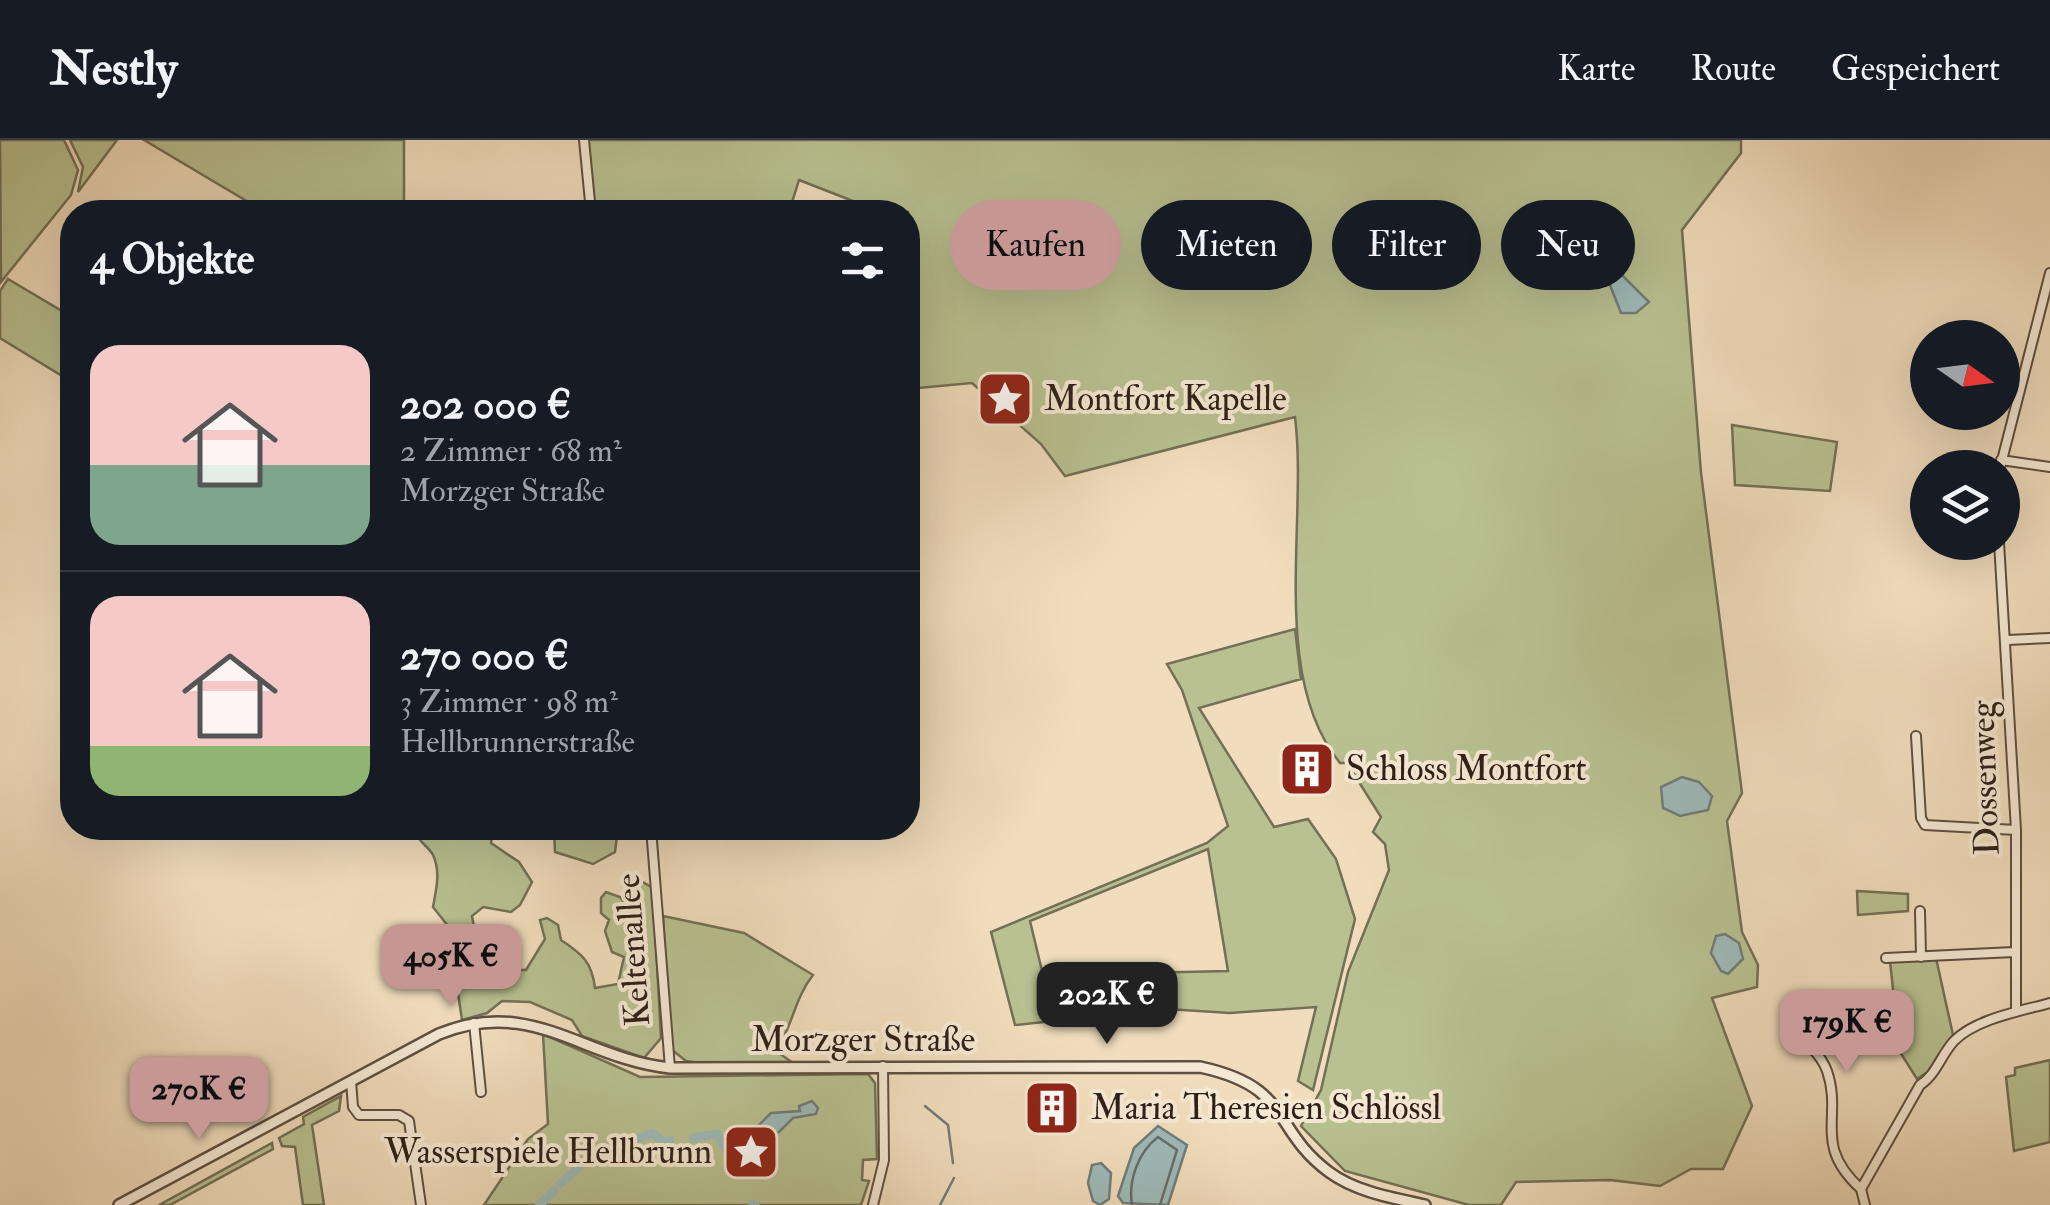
<!DOCTYPE html>
<html lang="de">
<head>
<meta charset="utf-8">
<style>
  body { margin:0; font-family:"IM FELL Double Pica",serif; background:#242831; color:#f1f3f6; height:100vh; display:flex; flex-direction:column; font-size:38px; white-space:nowrap }
  * { box-sizing:border-box; margin:0 }
  p { font-size:32px; color:#9ea1a6 }
  .icon { flex:none; width:55px; height:55px; fill:none; stroke:currentColor; stroke-width:2; stroke-linecap:round; stroke-linejoin:round }
  .map { position:relative; flex:1; overflow:hidden }
  .details { position:absolute; left:60px; top:60px; width:860px; height:640px; display:flex; flex-direction:column; background:#171b24; border-radius:40px; box-shadow:0 10px 40px #0002 }
  .details>* { flex:none }
  .top-card { position:absolute; left:950px; top:60px; width:950px; height:90px; display:flex; gap:20px }
  .needle { width:65px; rotate:104deg }
  .fabs { position:absolute; left:1910px; top:180px; display:grid; gap:20px }
  .fabs a { display:grid; place-items:center; width:110px; height:110px; border-radius:50%; background:#171b24; box-shadow:0 10px 40px #0002; font-size:50px }
  .price { position:absolute; translate:-50% -85px; padding:0 22px; border-radius:20px; background:#c59692; color:#111; font-size:32px; line-height:65px; filter:drop-shadow(0 2px 5px #0008) }
  .price::after { content:''; position:absolute; left:50%; top:60px; width:30px; height:22px; margin-left:-15px; background:inherit; clip-path:polygon(0 0,100% 0,50% 100%) }
  .price.on { background:#222; color:#fff }
  ul { padding:0; list-style:none }
  li { display:flex; align-items:center; gap:30px; height:250px; padding:0 30px }
  li+li { border-top:2px solid #363941 }
  li span { display:grid; place-items:center; flex:none; width:280px; height:200px; border-radius:30px; color:#555 }
  li>.icon { margin-inline-start:auto }
  span .icon { width:120px; height:120px; fill:#fffc; stroke-width:1 }
  li b { font-size:42px }
  h2 { display:flex; justify-content:space-between; align-items:center; height:120px; padding:0 30px; font-size:42px }
  .chip { padding:0 35px; border-radius:45px; background:#171b24; box-shadow:0 10px 40px #0002; font-size:35px; line-height:90px }
  .chip.on { background:#c59692; color:#111 }
  header { display:flex; align-items:center; gap:60px; box-sizing:border-box; height:140px; padding:0 50px; background:#171b24; border-bottom:2px solid #363941 }
  header strong { font-size:48px }
  nav { display:flex; gap:55px; margin-inline-start:auto; font-size:35px }
  .map>svg:first-child { display:block }
  .green { fill:#b9c192; stroke:#737056; stroke-width:2.5; fill-rule:evenodd }
  .water { fill:#9ebab9; stroke:#717c79; stroke-width:2.5 }
  .lines { fill:none; stroke-linecap:round; stroke-linejoin:round }
  .shore { stroke:#666d69; stroke-width:2.5 }
  .stream { stroke:#717c79; stroke-width:2.5 }
  .canal { stroke:#9ebab9; stroke-width:9 }
  .minor-casing { stroke:#5e4f42; stroke-width:12 }
  .tertiary-casing { stroke:#5e4f42; stroke-width:14 }
  .minor { stroke:#f6e9d4; stroke-width:8 }
  .tertiary { stroke:#f6e9d4; stroke-width:9 }
  .labels { text-anchor:middle; dominant-baseline:central; stroke-width:8; stroke-linejoin:round; paint-order:stroke }
  .poi-label { font-size:35px; fill:#2d2019; stroke:#f6e9d4; text-anchor:start }
  .street-label { font-size:35px; fill:#2d2019; stroke:#f6e9d4 }
</style>
</head>
<body>
<header>
<strong>Nestly</strong>
<nav><a>Karte</a><a>Route</a><a>Gespeichert</a></nav>
</header>
<div class="map">
<svg width="2050" height="1065" viewBox="0 0 2050 1065">
  <rect width="100%" height="100%" fill="#f1ddbd"/>
  <filter id="stains"><feTurbulence type="fractalNoise" baseFrequency=".002" numOctaves="4"/><feColorMatrix values="0 0 0 0 .2 0 0 0 0 .09 0 0 0 0 .02 0 0 0 .5 -.17"/></filter>
  <radialGradient id="worn" r=".72"><stop offset=".6" stop-color="#630" stop-opacity="0"/><stop offset="1" stop-color="#630" stop-opacity=".3"/></radialGradient>
  <path class="green" d="M0 0H64L78 30 71 55 1 142Z
    M70 0H117L78 52 83 27Z
    M144 0H404V72H265Z
    M588 0H1741V13L1682 90 1701 333 1742 653 1727 681 1742 792 1758 825 1757 847 1712 858 1752 966 1723 1029H1691L1660 1046 1610 1040 1516 1042 1501 1065H1469L1345 1031 1301 986 1321 950 1348 832 1389 730 1385 704 1373 692 1381 677 1347 623H1340C1269 536 1308 381 1295 277L1065 336 1041 304 972 243 908 249V72H881L799 40 789 72H594Z
    M8 139 72 177V242L0 198V151Z
    M1732 285 1837 302 1830 351 1735 345Z
    M1295 489 1301 539 1199 568 1274 687 1308 679 1336 719 1355 779 1313 950 1298 941 1316 867 1230 873 1167 869 1015 885 991 792 1207 703 1228 686 1182 550 1167 524ZM1208 709 1228 831 1043 835 1030 781Z
    M416 688H493L491 703 519 722 532 742 520 765 511 772 483 767 472 776 474 787 504 801 507 830H526L545 799 540 780 547 778 558 785 561 800C582 814 592 822 595 848L618 844 624 817 612 812 605 791 609 780 601 773V758L606 752 620 757 631 771 637 765 633 748 641 741 653 748 661 898 644 918 582 896 572 880 530 862 502 861 487 873 462 880 448 786 433 767C436 750 441 732 433 715 427 704 417 703 416 688Z
    M554 688H618L615 712 593 724 555 712Z
    M1857 751 1908 754V771L1858 775Z
    M663 776 744 793 813 835C794 859 793 886 776 911L793 923H699L686 921 671 909Z
    M1936 818 1953 895 1932 929 1917 939 1900 912 1890 822Z
    M543 894 640 937 868 934 875 943 877 1019 863 1020 862 1040 869 1041 861 1065H484L528 999 548 984Z
    M2050 920V1002L2014 1011 2006 937 2015 935V928Z
    M341 956 339 971 312 985 324 1065H303L295 1007 282 1006 279 998 304 984 303 977Z
    M272 1003 273 1009 170 1065H159Z"/>
  <path class="water" d="M1610 128 1617 130 1649 162 1636 173H1621L1608 140Z
    M1682 637 1699 642 1712 656 1708 670 1680 676 1663 668 1661 647Z
    M1725 794 1739 803 1743 819 1728 834 1721 831 1711 813 1716 796Z
    M812 961 818 968 816 974 793 978 778 993 757 992 738 1005 736 1000 730 1002 734 992 756 988 771 973 800 971 799 966Z
    M1158 986 1187 1005 1168 1065 1123 1063 1118 1056 1134 1008Z
    M1101 1023 1111 1033 1109 1059 1100 1065 1093 1061 1088 1043 1092 1025Z"/>
  <g class="lines">
    <path class="shore" d="M1132 1065C1128 1041 1138 1012 1158 997L1177 1010 1160 1065"/>
    <path class="stream" d="M925 966 948 985 953 1023
      M940 1065 954 1038"/>
    <path class="canal" d="M693 998 718 994
      M720 999 730 1018
      M621 1005 653 993 663 1002 670 1001
      M560 1044 587 1020 616 1007
      M753 1064 755 1065
      M539 1065 554 1051"/>
    <g class="minor-casing">
      <path id="minor" d="M584 0 591 72
        M2001 320 2050 327
        M2000 328 2050 133
        M1999 402 2016 690V872
        M2008 500 2050 498
        M1916 596 1921 678 1925 685 2016 690
        M651 688 670 928
        M1920 771 1921 817
        M1886 818 2014 812
        M474 883 481 952
        M1791 889C1804 900 1821 914 1827 931 1843 977 1812 1005 1861 1049
        M351 941 353 967 359 975H399L409 981 421 1065
        M873 1065 884 1020 883 926
        M1865 1065 1861 1049 1920 945C1936 935 1941 915 1954 901 1975 879 2021 871 2050 863"/>
    </g>
    <g class="tertiary-casing">
      <path id="tertiary" d="M119 1065 439 894C532 856 583 919 670 928L1200 927C1293 947 1270 988 1329 1032 1356 1052 1393 1058 1425 1065"/>
    </g>
    <use href="#minor" class="minor"/>
    <use href="#tertiary" class="tertiary"/>
  </g>
  <defs>
    <g id="sight-square" transform="scale(2.875)"><rect x="-9" y="-9" width="18" height="18" rx="4" fill="#8f2418" stroke="#f6e9d4"/><path d="M0-6L1.8-2.2L6-1.7L2.9 1.2L3.7 5.4L0 3.3L-3.7 5.4L-2.9 1.2L-6-1.7L-1.8-2.2Z" fill="#fff"/></g>
    <g id="building-square" transform="scale(2.875)"><rect x="-9" y="-9" width="18" height="18" rx="4" fill="#8f2418" stroke="#f6e9d4"/><path d="M-4-6H4V6H1V3H-1V6H-4ZM-2.5-4.3h1.7v1.8h-1.7ZM.8-4.3h1.7v1.8H.8ZM-2.5-1h1.7V.8h-1.7ZM.8-1h1.7V.8H.8Z" fill="#fff"/></g>
  </defs>
  <g fill-rule="evenodd">
    <use href="#sight-square" x="1005" y="259"/>
    <use href="#building-square" x="1307" y="629"/>
    <use href="#building-square" x="1052" y="968"/>
    <use href="#sight-square" x="751" y="1012"/>
  </g>
  <g class="labels">
    <g class="poi-label">
      <text x="1044" y="259">Montfort Kapelle</text>
      <text x="1346" y="629">Schloss Montfort</text>
      <text x="1091" y="968">Maria Theresien Schlössl</text>
      <text x="712" y="1012" text-anchor="end">Wasserspiele Hellbrunn</text>
    </g>
    <g class="street-label">
      <text transform="translate(1985 638) rotate(-92)">Dossenweg</text>
      <text transform="translate(633 810) rotate(-94)">Keltenallee</text>
      <text x="863" y="900">Morzger Straße</text>
    </g>
  </g>
  <rect width="100%" height="100%" filter="url(#stains)"/>
  <rect width="100%" height="100%" fill="url(#worn)"/>
</svg>
<div class="fabs">
<a><svg class="needle" viewBox="-14 -14 28 28"><path d="M0-13l5 13h-10z" fill="#e53935"/><path d="M0 13l5-13h-10z" fill="#9ea1a6"/></svg></a>
<a><svg class="icon" aria-label="layers" viewBox="0 0 24 24"><path d="M12 4l9 5-9 5-9-5zM3 14l9 5 9-5"/></svg></a>
</div>
<b class="price" style="left:451px;top:869px">405K €</b>
<b class="price on" style="left:1107px;top:907px">202K €</b>
<b class="price" style="left:1847px;top:935px">179K €</b>
<b class="price" style="left:199px;top:1002px">270K €</b>
<div class="top-card">
<a class="chip on">Kaufen</a>
<a class="chip">Mieten</a>
<a class="chip">Filter</a>
<a class="chip">Neu</a>
</div>
<section class="details">
<h2>4 Objekte<svg class="icon" aria-label="filters" viewBox="0 0 24 24"><path d="M4 7h16M4 17h16"/><circle cx="9" cy="7" r="2"/><circle cx="15" cy="17" r="2"/></svg></h2>
<ul>
<li><span style="background:linear-gradient(#f6c9c9 60%,#7fa58c 0)"><svg class="icon" aria-label="home" viewBox="0 0 24 24"><path d="M3 11l9-7 9 7M6 9v11h12V9"/></svg></span><div><b>202 000 €</b><p>2 Zimmer · 68 m²</p><p>Morzger Straße</p></div></li>
<li><span style="background:linear-gradient(#f6c9c9 75%,#8fb573 0)"><svg class="icon" aria-label="home" viewBox="0 0 24 24"><path d="M3 11l9-7 9 7M6 9v11h12V9"/></svg></span><div><b>270 000 €</b><p>3 Zimmer · 98 m²</p><p>Hellbrunnerstraße</p></div></li>
</ul>
</section>
</div>
</body>
</html>
